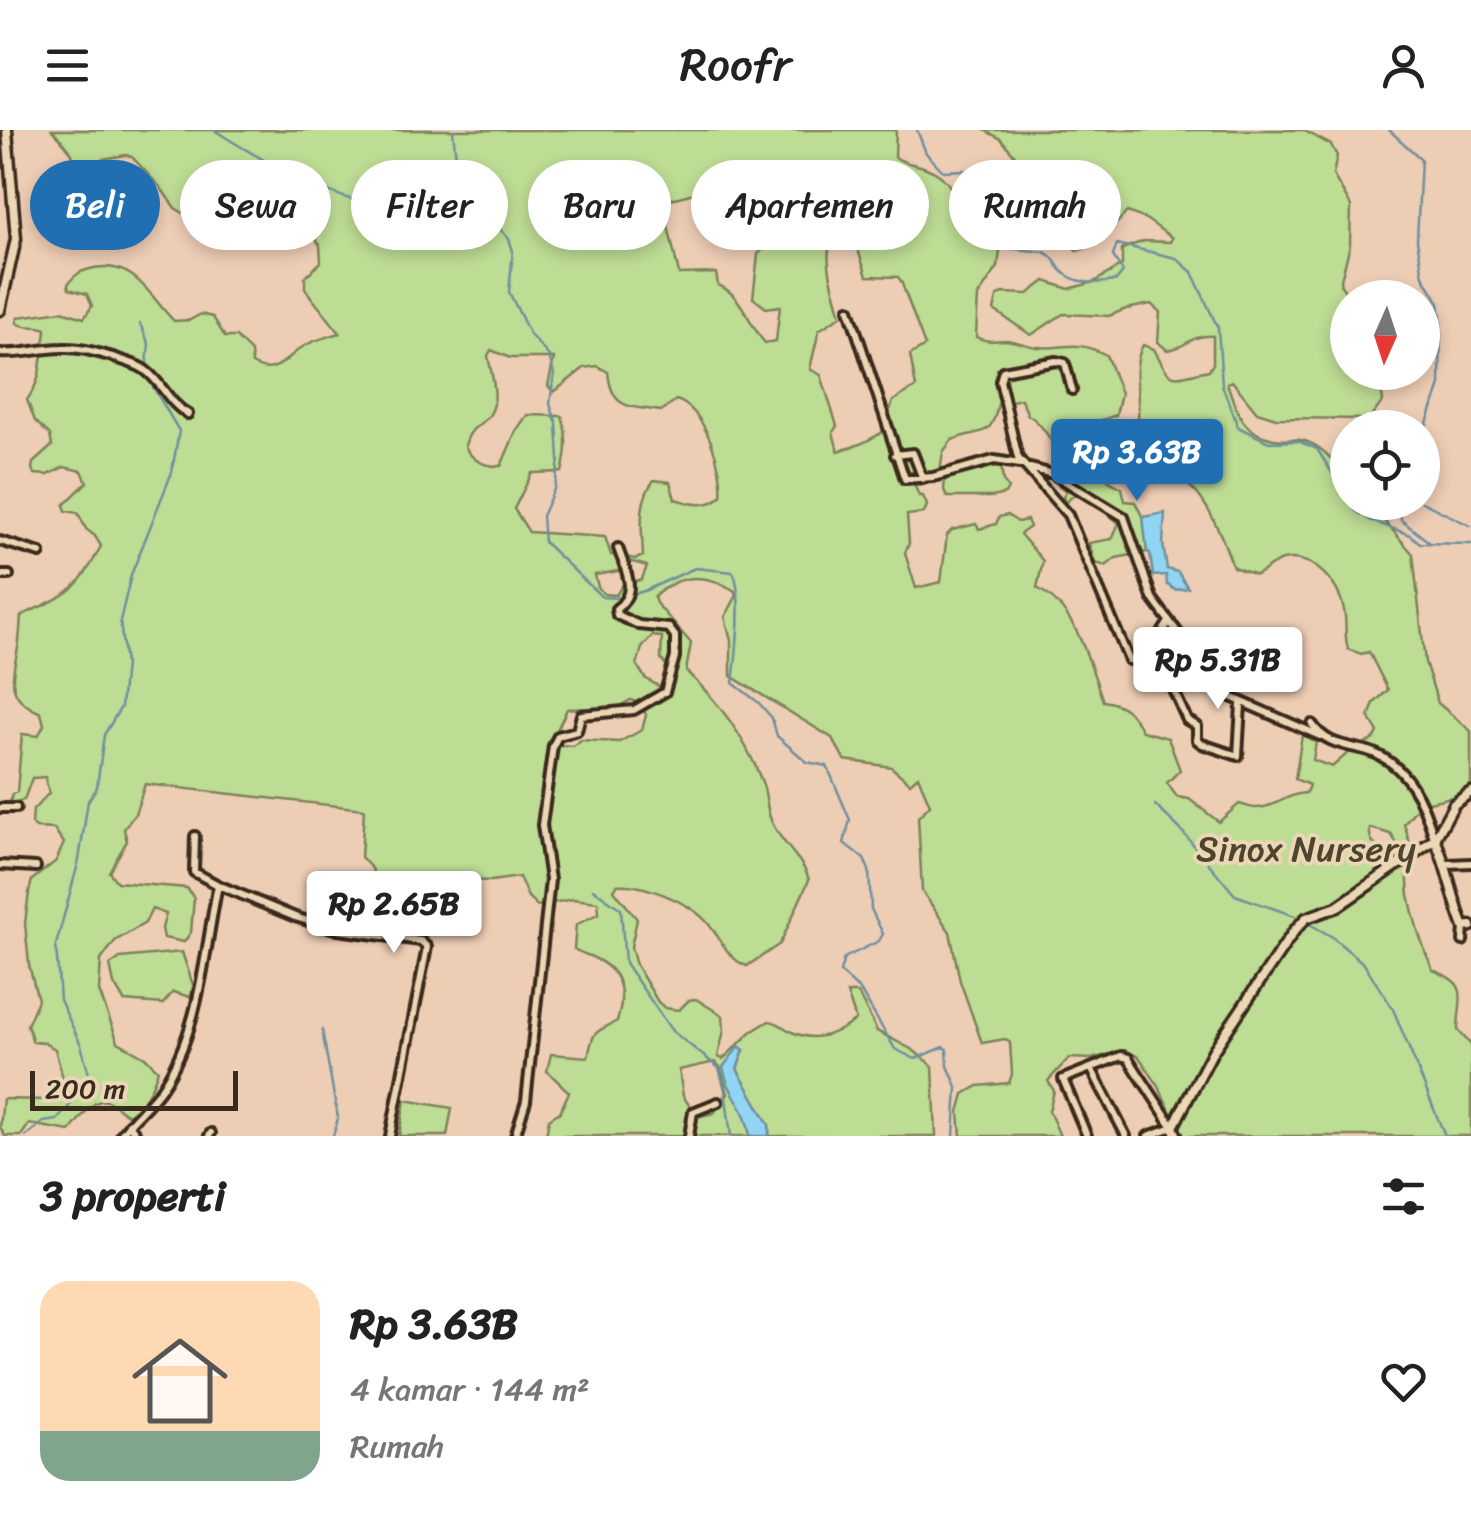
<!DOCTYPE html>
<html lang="id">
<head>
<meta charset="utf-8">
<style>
  body { margin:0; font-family:Sriracha,sans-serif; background:#f6f6f6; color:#222; height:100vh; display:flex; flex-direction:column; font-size:38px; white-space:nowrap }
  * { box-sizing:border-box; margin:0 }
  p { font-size:32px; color:#767676 }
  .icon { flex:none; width:55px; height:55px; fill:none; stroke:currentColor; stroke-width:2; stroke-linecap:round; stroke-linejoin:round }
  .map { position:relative; height:1006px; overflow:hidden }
  .side { display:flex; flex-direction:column; background:#fff; flex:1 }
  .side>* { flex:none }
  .hud { position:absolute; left:30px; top:30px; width:1412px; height:90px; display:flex; gap:20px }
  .needle { width:65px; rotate:183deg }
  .tools { position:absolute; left:1330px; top:150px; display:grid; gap:20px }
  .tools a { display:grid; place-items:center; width:110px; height:110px; border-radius:50%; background:#fff; box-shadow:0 5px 15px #0003; font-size:50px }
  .scale { position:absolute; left:30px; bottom:25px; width:208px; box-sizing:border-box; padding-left:10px; border:5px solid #3b2a1e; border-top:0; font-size:28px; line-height:35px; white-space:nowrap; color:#3b2a1e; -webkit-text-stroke:8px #ebd6b5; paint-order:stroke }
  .price { position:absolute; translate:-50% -85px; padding:0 22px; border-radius:10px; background:#fff; color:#222; font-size:32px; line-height:65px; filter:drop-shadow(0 2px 5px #0008) }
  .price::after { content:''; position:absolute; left:50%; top:60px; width:30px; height:22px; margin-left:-15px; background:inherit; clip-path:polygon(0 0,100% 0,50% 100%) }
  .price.active { background:#1f6fb2; color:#fff }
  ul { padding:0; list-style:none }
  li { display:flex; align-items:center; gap:30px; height:250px; padding:0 40px }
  li span { display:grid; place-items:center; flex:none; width:280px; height:200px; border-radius:30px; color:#555 }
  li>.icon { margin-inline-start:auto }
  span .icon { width:120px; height:120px; fill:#fffc; stroke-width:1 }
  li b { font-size:42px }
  h2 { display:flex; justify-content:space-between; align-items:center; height:120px; padding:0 40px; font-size:42px }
  .chip { padding:0 35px; border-radius:45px; background:#fff; box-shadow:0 5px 15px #0003; font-size:35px; line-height:90px }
  .chip.active { background:#1f6fb2; color:#fff }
  header { display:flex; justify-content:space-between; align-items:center; height:130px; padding:0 40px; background:#fff; font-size:45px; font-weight:600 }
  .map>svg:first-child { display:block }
  .green { fill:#bddc94; stroke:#7c8359; stroke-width:2.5; fill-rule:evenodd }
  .water { fill:#92d4f3; stroke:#6f909e; stroke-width:2.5 }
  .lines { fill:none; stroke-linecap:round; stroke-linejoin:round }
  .stream { stroke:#6f909e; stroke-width:2.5 }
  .minor-casing { stroke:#3b2a1e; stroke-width:14 }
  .tertiary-casing { stroke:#3b2a1e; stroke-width:15 }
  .minor { stroke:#ebd6b5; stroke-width:6 }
  .tertiary { stroke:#ebd6b5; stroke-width:8 }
  .labels { text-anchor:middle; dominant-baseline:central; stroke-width:8; stroke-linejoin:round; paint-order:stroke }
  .park-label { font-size:35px; fill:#4e4530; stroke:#ebd6b5 }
</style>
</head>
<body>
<header><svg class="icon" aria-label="menu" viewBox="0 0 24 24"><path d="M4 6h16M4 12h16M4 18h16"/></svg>Roofr<svg class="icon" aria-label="person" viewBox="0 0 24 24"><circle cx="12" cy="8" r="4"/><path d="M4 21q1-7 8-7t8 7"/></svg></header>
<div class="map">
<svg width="1471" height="1006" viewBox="0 0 1471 1006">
  <rect width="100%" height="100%" fill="#eecdb5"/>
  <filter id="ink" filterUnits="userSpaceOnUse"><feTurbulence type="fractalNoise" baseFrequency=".01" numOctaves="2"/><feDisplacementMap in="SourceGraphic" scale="20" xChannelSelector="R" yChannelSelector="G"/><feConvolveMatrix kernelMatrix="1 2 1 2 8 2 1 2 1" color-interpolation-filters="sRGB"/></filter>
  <g filter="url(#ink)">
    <path class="green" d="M52 0H896L895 27C906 35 914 33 926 38 955 48 957 73 963 99L987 104 1001 112 998 137 978 166 976 207C987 213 994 210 1006 210 1017 211 1027 216 1037 217 1066 220 1074 208 1106 225L1121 263 1116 285 1088 295 1093 317 1106 320 1122 315 1123 299 1138 288C1140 263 1131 237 1143 215L1154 219C1173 255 1169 248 1209 240L1213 234V206C1190 204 1186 219 1167 220L1158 212 1160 182 1151 174 1126 179 1109 186 1063 184 1031 205 994 180 997 167 1003 163 1028 164 1045 151 1069 159 1094 152 1122 135V119L1144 111 1170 112 1172 108 1146 89 1127 82C1112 98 1100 116 1077 121 1057 96 1036 90 1007 82L1005 75 1021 54 1022 34 1001 9 984 0H1303L1331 15 1337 26 1333 45 1351 76 1350 115 1340 154 1349 167 1348 242 1364 243 1382 264 1383 271 1371 287 1364 289 1276 288 1257 282 1232 251 1227 253C1236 280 1241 303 1274 309 1284 311 1295 308 1305 311 1323 316 1335 334 1347 346L1348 372 1369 373 1413 424 1425 532 1438 573 1471 601V663L1420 674 1404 694 1410 713 1408 717H1399L1391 704 1370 698C1367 723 1394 718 1404 734 1410 745 1407 754 1409 765 1414 791 1422 816 1433 840 1471 855 1459 864 1458 900L1471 915V1006H1182L1158 955 1139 927 1125 920 1091 929 1069 928 1048 951 1054 961 1049 981 1060 1006H961L959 982 964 964 978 956 1009 953 1012 944 1010 913 1005 909 982 913 960 851 950 802 922 761 918 687 930 675 918 646 910 653 891 637 845 630 832 608 731 546V511L725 487 736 467 735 461C707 443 679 443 654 467L656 473 691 513 686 541C720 573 745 607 762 652 767 664 766 678 771 690 779 712 803 728 809 750L780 814 747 836C726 829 720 805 705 790 688 772 641 752 617 755L614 760 637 789 631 817 636 835 658 872 665 878 679 880 689 870 696 869 723 886 724 900 718 927 723 929 751 902 769 891C779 892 782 897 792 902 816 913 836 904 856 890L847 863H858L877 901 913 920 933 936 936 1006H769V995L737 939 744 920 739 917 734 963 746 985 750 1006H546L549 989 560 982 569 962 547 941 551 924 588 927C594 898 594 904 617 891 625 866 623 842 596 829 589 825 582 824 574 819L576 795 599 783 598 772 573 769 537 776 528 767 519 747 491 751 443 749 439 753 418 816 366 803 363 784 373 740 361 727 364 679 145 654 135 684 124 699 127 711 109 742 117 752 187 758 194 768 191 802 184 812 164 808 162 798 166 784 152 779 145 793 115 811 101 830 99 861 118 912 145 927 158 940C151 961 146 972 128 985 121 982 114 973 107 971 93 967 78 992 70 1001L29 994 21 1006H5L0 997 3 969 51 970 64 952 55 919 45 913 33 912 27 895 38 870 29 835 25 793 29 762 32 750 56 731 64 713 54 699 36 698 32 694 33 680 49 663 45 647 32 648 24 670 10 673 12 664 17 662 22 604 38 606 44 595 41 583C6 568 11 550 18 518 20 508 20 496 21 486 66 464 77 464 101 416L95 406 86 399 78 383 66 381 64 375 87 352 82 341 64 337 48 345 35 344 32 339 33 333 52 316 50 305 35 291 27 270C40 251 39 244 42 224 43 215 46 208 46 199 36 195 26 199 17 193L18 187 62 181 84 188 92 176 87 164 69 159 68 154C76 143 81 141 94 138 135 130 150 167 174 191L190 190 201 184 213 187 225 207H236L251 222 252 234C275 247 284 230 301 218 312 210 327 207 340 203L311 167 305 158V147L321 132 320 115 313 106H252L230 92 195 90 175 78 161 58 132 27 126 25 103 29 95 36 87 52V64L75 82 53 85C65 38 97 45 52 0ZM720 62 757 89C771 74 796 65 816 72L847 114 858 120 867 146 898 147 901 151 925 216 910 225 916 257 893 271 889 283 890 297C873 309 858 317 838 321L833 302 837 296 821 245 810 239 819 200 841 186C836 164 823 132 831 110L819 103 777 107 758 124 753 168 766 178 780 176 776 211 765 213C748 194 743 165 718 155L716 143 679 144 668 96V70L694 63ZM491 220 510 228H554L548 256 554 262 584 238 597 236 608 242C612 280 628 276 661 281L676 270C705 278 724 339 721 366 708 379 691 374 675 369L670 352 654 350C637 372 642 400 643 426L636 429 611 425 605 407 529 402 514 379 532 343 562 342C567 323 568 305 562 286L527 285 516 301 501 336C485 337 471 330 465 316 468 302 474 298 485 290 503 275 491 244 488 226ZM1021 269 1028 285C1039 291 1053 310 1055 322L1060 323 1058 355 1066 361 1063 367 1065 373 1075 364 1085 366 1119 393 1112 409 1089 413 1095 433 1106 436 1116 428 1147 422 1145 392 1135 372 1125 371 1122 358 1109 351 1103 342 1114 328C1128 326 1132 336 1139 347 1152 350 1166 347 1179 350 1205 358 1225 414 1233 437L1256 445C1264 441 1274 432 1283 430 1313 423 1339 454 1344 480 1347 494 1344 506 1348 519L1361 524 1369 522 1388 560 1374 573 1369 587 1378 602C1372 616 1363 611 1352 620 1345 625 1339 631 1332 637L1313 630 1316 612 1302 605 1295 649 1309 655 1306 663C1288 663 1275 678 1256 678 1250 678 1245 675 1239 674L1219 692 1189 669 1177 667 1167 653 1180 640 1168 608 1142 601C1132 583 1125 574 1103 571 1088 530 1077 479 1037 458L1043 431 1020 404 1030 397 1027 390 1018 392 1007 385 999 387 996 394 979 399 976 394 952 400 947 405 941 452 916 458 905 423 909 413 907 385 924 383 927 375 923 366H919L914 354 940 341 943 322 952 310C980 298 991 311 998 274ZM626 430 647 436 642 449 622 456 616 465 604 464 598 457 595 445 618 441ZM652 506 662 507 661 529 670 540 666 554 660 557 645 548 637 535 642 518ZM631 570 642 575 646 585 642 600 619 612 581 610 573 616 559 615 557 600 567 579 617 577ZM715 932 720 937 728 964 714 983 697 987 683 966 679 940Z
      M1001 335 1003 351 1008 358 1005 364 992 367H947L944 360 945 348Z
      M182 822 194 858 190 867 173 862 163 874 124 871 114 854 110 835 120 828Z
      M405 970 452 978 447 1006H399Z"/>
    <path class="water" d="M1165 383 1163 414 1167 439 1178 442 1188 458 1175 460 1167 454 1166 445 1153 446 1150 423 1147 422 1143 387Z
      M739 916 744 920 737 939 769 995V1006H750C745 973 729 967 723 937Z"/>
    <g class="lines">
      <path class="stream" d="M214 0C283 44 389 104 473 75
        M453 0 456 29 471 46V69L473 73
        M917 0 926 23 943 41 964 40 981 49 984 62 968 86 971 105 979 115 1044 122C1055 127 1054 132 1061 140 1073 154 1100 155 1117 150L1123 142 1113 126 1117 114 1176 128 1192 142 1218 198 1222 255 1238 297 1269 312 1298 311 1317 319 1348 368
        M1389 0 1421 29 1417 110 1423 146 1439 173 1441 188 1440 255 1422 308
        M474 75 488 85 509 109 513 121 509 162 530 205 549 226 554 244 550 274 557 294 559 330 555 357 542 386 544 412 602 467 618 468 644 461 695 438 733 442C744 463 736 528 733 553L759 573 772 588 777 606 807 632 827 636 850 690 844 713 864 729 869 740 871 779 883 804 879 811 844 828 840 842 860 860 895 919 915 929 944 917 947 919 948 936 957 957 954 1006
        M1350 372 1356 381 1370 390 1410 405 1420 413 1471 414
        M1400 372 1401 390 1429 412
        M1422 372 1471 396
        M1155 675 1180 699 1235 765 1295 786 1331 806 1364 834 1393 879 1445 1006
        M593 759 621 779 625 833 672 901 719 938 725 960 731 1006
        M322 900 338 988 333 1006
        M26 1006 43 992 57 990 86 957 89 944 81 915 60 870 56 815 79 730 88 671 97 657 104 605 121 577 125 534 120 491 131 445 172 342 179 301 146 245 149 214 140 194"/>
      <g class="minor-casing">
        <path id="minor" d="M849 179 905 349 933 347 994 330 1020 334
          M0 223C21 225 41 218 62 218 81 217 98 223 116 228 126 232 137 234 145 240 163 253 168 273 188 284
          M1072 260 1065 233 1056 231 1003 241 1000 251 1018 328 1068 385 1129 530 1134 531 1148 524 1169 492
          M895 325 913 323 923 349
          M1030 338 1053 344 1124 387 1152 468 1224 564 1320 606
          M0 411 40 423
          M0 445H9
          M1151 520 1173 559 1187 590 1197 596V610L1202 614 1238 626 1241 574
          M1169 554 1187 545
          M1312 594C1326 615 1347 615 1368 621 1407 633 1424 673 1434 708
          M0 678H16
          M1447 734 1471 733
          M0 735 36 737
          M218 755 295 787 338 800 421 811 427 817 390 1006
          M1463 811 1464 797
          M1091 938 1126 1006
          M129 994 137 1006
          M120 1006C132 989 149 976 161 959 201 900 204 822 218 755L194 742 195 706
          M209 1006 211 1003
          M515 1006 526 971 550 750 542 695 553 616 558 606 577 601 581 585 634 580 665 562 675 527V506L669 498 639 495 617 485 616 479C639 462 626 442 618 418
          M689 1006 693 982 718 972
          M1087 1006 1063 949 1121 926 1128 928 1173 997 1148 1006"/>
      </g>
      <g class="tertiary-casing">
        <path id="tertiary" d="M0 180 16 109 7 0
          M1435 709C1448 738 1452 768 1464 797L1471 796
          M1177 1006 1173 997 1213 921 1294 801 1306 788 1337 777 1435 709 1454 674 1471 662"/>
      </g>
      <use href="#minor" class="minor"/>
      <use href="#tertiary" class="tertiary"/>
    </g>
  </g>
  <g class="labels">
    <g class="park-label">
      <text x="1306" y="719">Sinox Nursery</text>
    </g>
  </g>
</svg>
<div class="tools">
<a><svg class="needle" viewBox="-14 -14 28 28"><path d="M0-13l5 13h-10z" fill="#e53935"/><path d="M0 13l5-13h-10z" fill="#767676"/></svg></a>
<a><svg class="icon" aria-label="locate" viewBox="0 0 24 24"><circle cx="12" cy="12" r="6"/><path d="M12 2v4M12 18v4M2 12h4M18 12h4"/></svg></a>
</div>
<div class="scale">200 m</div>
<b class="price active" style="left:1137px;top:374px">Rp 3.63B</b>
<b class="price" style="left:1218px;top:582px">Rp 5.31B</b>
<b class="price" style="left:394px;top:826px">Rp 2.65B</b>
<div class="hud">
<a class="chip active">Beli</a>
<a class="chip">Sewa</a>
<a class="chip">Filter</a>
<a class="chip">Baru</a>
<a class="chip">Apartemen</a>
<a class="chip">Rumah</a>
</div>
</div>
<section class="side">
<h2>3 properti<svg class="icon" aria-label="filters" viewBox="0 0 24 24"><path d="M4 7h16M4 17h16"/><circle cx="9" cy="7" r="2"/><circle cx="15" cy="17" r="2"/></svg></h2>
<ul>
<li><span style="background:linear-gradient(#ffd9b3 75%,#7fa58c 0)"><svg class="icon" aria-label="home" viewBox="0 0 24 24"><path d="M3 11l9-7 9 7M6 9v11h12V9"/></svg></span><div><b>Rp 3.63B</b><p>4 kamar · 144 m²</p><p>Rumah</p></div><svg class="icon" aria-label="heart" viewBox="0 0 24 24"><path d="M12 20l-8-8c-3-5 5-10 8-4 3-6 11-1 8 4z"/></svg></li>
</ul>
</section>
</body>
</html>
